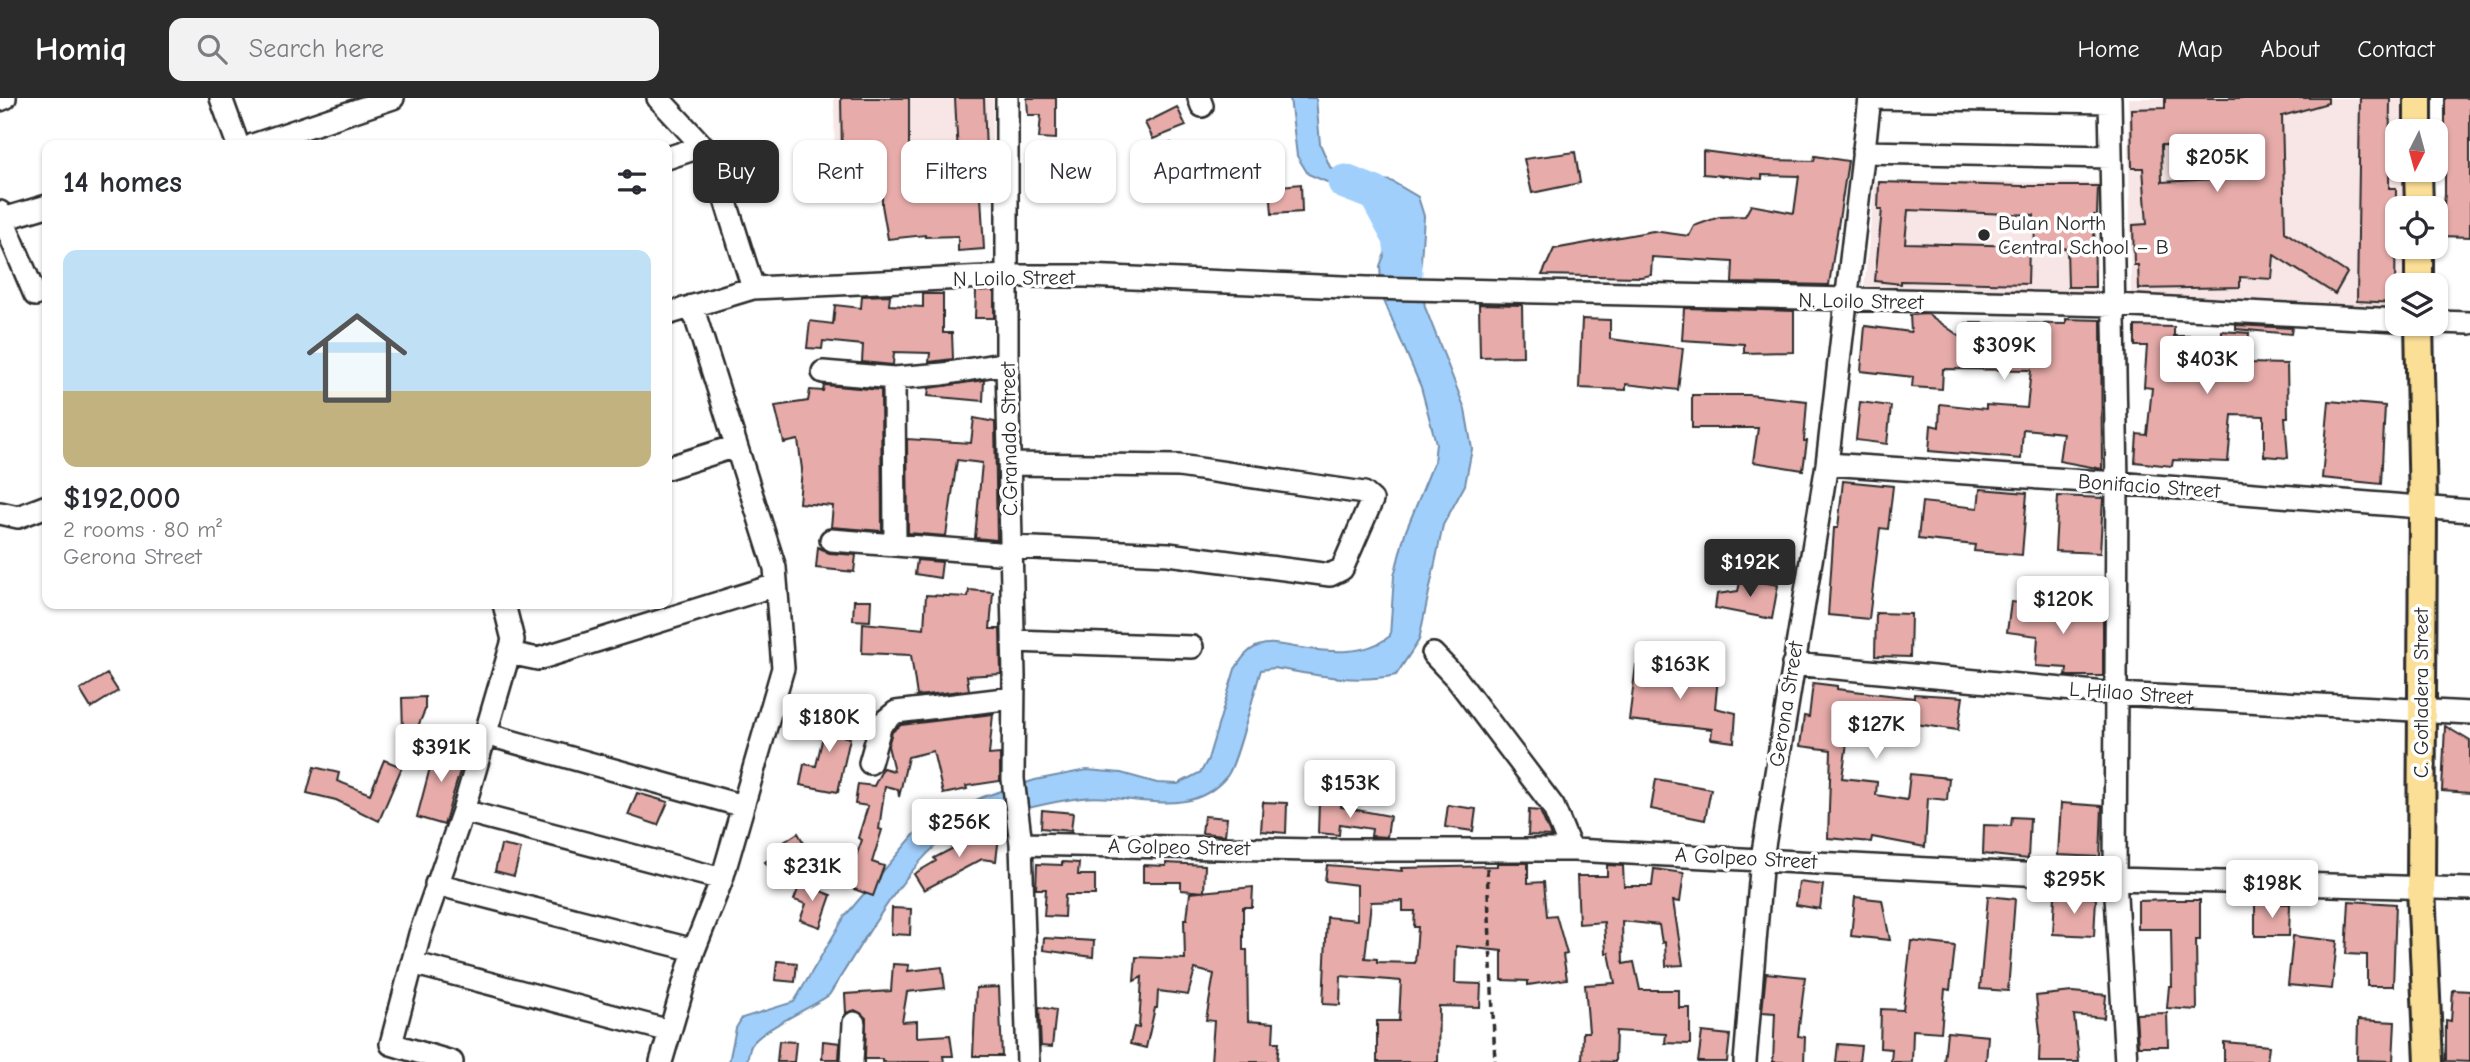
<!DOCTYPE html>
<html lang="en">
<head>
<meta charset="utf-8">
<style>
  body { margin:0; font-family:"Comic Neue",sans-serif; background:#f2f2f3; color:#2b2b33; height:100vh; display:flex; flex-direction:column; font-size:26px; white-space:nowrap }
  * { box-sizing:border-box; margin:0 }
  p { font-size:23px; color:#7c7c81 }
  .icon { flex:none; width:38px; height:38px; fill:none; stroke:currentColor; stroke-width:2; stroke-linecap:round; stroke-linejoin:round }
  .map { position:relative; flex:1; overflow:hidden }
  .side { position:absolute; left:42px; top:42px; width:630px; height:469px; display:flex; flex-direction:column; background:#fff; border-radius:14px; box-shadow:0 2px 5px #0004 }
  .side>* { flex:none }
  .hud { position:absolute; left:693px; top:42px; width:665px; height:63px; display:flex; gap:14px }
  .needle { width:46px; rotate:186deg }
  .fabs { position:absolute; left:2385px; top:21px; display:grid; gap:14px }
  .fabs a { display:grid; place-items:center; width:63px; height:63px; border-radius:14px; background:#fff; box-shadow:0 2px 5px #0004; font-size:35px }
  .price { position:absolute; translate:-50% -60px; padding:0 16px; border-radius:7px; background:#fff; color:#222; font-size:23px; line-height:46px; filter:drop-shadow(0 2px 4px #0008) }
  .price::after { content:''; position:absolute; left:50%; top:42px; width:21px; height:16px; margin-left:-10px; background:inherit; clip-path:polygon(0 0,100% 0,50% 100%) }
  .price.selected { background:#2b2b2b; color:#fff }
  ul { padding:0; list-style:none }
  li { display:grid; align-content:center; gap:14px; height:371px; padding:0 21px }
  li+li { border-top:2px solid #e1e1e2 }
  li span { display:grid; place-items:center; height:217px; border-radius:14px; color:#555 }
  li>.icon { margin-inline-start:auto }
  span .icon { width:126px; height:126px; fill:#fffc; stroke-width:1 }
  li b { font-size:30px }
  h2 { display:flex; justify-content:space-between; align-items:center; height:84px; padding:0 21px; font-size:30px }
  .tag { padding:0 24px; border-radius:14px; background:#fff; box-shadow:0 2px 5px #0004; font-size:24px; line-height:63px }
  .tag.selected { background:#2b2b2b; color:#fff }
  header { display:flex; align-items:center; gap:42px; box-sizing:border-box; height:98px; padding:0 35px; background:#2b2b2b; color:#fff }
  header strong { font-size:33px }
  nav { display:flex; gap:38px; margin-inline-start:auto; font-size:24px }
  .search { width:490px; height:63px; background:#f2f2f3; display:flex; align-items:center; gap:18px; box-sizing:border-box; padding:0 24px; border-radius:14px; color:#7c7c81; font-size:26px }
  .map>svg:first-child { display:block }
  .built { fill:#f8e6e6 }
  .water { fill:#a1cffc; stroke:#728da8; stroke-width:2 }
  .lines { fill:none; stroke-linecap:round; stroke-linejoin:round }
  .river { stroke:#a1cffc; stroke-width:35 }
  .building { fill:#e7acaa; stroke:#2b2b2b; stroke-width:2; fill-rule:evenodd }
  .minor-casing { stroke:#2b2b2b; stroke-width:26 }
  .major-casing { stroke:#2b2b2b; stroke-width:32 }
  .path { stroke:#2b2b2b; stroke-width:3.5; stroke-dasharray:7 5; stroke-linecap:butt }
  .minor { stroke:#fff; stroke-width:21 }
  .major { stroke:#fbdf96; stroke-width:26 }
  .poi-dot { fill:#2b2b2b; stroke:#fff; stroke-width:2.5 }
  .labels { text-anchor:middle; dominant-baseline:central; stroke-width:7; stroke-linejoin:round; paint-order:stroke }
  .poi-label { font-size:21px; fill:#2b2b2b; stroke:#fff; text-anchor:start }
  .street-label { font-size:21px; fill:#2b2b2b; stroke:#fff }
</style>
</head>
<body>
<header>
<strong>Homiq</strong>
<div class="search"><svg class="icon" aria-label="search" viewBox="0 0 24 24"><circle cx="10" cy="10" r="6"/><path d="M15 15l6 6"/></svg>Search here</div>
<nav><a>Home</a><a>Map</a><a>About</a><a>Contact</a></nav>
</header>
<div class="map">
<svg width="2470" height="964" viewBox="0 0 2470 964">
  <rect width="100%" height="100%" fill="#fff"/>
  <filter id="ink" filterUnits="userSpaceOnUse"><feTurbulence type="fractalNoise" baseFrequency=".0143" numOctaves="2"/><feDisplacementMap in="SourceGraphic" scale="14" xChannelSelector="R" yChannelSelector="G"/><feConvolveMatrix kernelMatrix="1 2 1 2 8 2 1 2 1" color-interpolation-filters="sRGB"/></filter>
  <g filter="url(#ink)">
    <path class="built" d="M834 0H993L992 85 835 82Z
      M2128 0H2405V33H2398V72H2406V110H2398V149H2406L2407 187H2398L2397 210 2131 197Z
      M1875 83 2099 85 2096 195 1864 190Z"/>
    <path class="water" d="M1290 0H1316L1320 46 1330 69 1340 77 1391 83 1418 99 1424 118 1420 178 1425 209 1465 311 1472 351 1465 387 1443 427 1419 542 1396 577C1355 586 1315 577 1274 570L1261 572C1254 593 1237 666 1227 678 1189 725 1132 694 1082 700 1052 703 980 720 954 734 909 760 859 851 829 897 811 910 759 932 751 948 749 952 748 959 747 964H729L736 930 742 920 794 904 845 818 924 725 983 699 1035 682 1087 672 1121 675 1157 685 1178 686 1201 674 1208 661 1235 571C1241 562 1247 552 1258 548 1273 543 1285 548 1301 550 1331 554 1365 558 1390 538L1394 478 1405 435 1434 364 1436 345 1421 289 1382 198 1380 168 1397 125 1395 113 1308 76 1297 58Z"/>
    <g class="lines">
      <path class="river" d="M1345 84 1376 96 1400 140 1405 175"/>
    </g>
    <path class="building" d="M841 0H909V59H935L958 57 955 0H984L987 82 980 81 984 151 958 153V138L925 139V137L888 141 882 107V66H874L875 55H842Z
      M1027 0H1056V41L1039 40 1041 17H1028Z
      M2165 0H2328V5L2282 18 2285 134 2347 175 2335 196 2274 157 2272 181 2240 179V189L2139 191 2138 167H2134L2133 127 2147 126 2143 70H2132L2131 11 2165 10ZM2161 47 2230 48 2231 80 2162 84Z
      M2360 0H2390L2389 90H2396L2395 205 2357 203Z
      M2445 0H2470V139L2441 138 2445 96Z
      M1177 9 1186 28 1153 41 1145 25Z
      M1171 45 1180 62 1149 69 1144 56Z
      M1703 53 1772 62 1814 63 1815 58 1848 63 1829 187 1732 185 1733 164 1652 159 1651 177 1641 179 1542 177 1554 151 1653 133 1689 138 1694 128 1719 119 1745 118 1751 107 1794 115 1799 78 1762 77V81L1703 76Z
      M1575 54 1580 85 1532 95 1524 61Z
      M1185 68 1228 74 1226 95 1183 90Z
      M1879 84 2021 88H2098L2097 117H2094L2095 189H2068L2067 150 2035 151 2034 117 1908 112 1905 145 2029 148 2028 186 1901 183V186L1875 183 1882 111H1878Z
      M1301 86 1302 114 1272 116 1270 89Z
      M994 192V220H975L976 193Z
      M923 196H943V235H952L953 261 929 264 930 255 894 254 893 267 862 264 863 247 823 243 822 251 807 250 810 223 833 226 835 207 861 210 862 198 890 197 889 207 923 209Z
      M1479 206 1522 207 1523 258 1480 259Z
      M1684 210 1794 213V254L1744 255V246L1682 242Z
      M1928 216 1965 242 1966 225 2066 226V221L2101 222 2102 371 2059 363 2063 335 2023 331 2021 361 1929 353 1931 327 1939 329 1940 306 1986 311V307L2027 310 2031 272 1943 271 1942 291 1912 289 1913 279 1861 273 1865 228 1911 234 1910 217Z
      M1582 221 1610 222V241L1683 250 1678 292 1626 286V292L1579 290Z
      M2236 227 2292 230 2291 236 2236 231Z
      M2135 228 2174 229V238H2222V233L2249 235 2247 265 2287 266 2288 319H2285L2288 360 2264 358V318L2232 317 2228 364 2173 362 2172 368 2135 364 2137 336 2147 337 2152 290 2144 289 2147 248H2135Z
      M984 282 983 303 928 298 929 290Z
      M824 287 881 292 882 433 831 429 833 408 799 405 802 371 798 342 784 345 775 308 808 303 810 292 823 293Z
      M1692 297H1749L1807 303 1804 343H1807L1803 372 1753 364 1758 330H1692Z
      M2329 303 2385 308 2381 386 2322 380Z
      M1860 304 1891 308 1887 346 1856 342Z
      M974 320 995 324 997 442 975 440 982 365 957 362 946 438 908 435 907 341 971 345Z
      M1843 383 1893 388 1888 431 1880 430 1869 521 1828 517 1834 430H1838Z
      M1980 391 2027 395 2022 457 1974 453 1975 447 1918 441 1922 404 1978 410Z
      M2058 398 2103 400 2100 455 2055 453Z
      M818 449 829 455 856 457 854 474 816 470Z
      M917 462 942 464 940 480 915 476Z
      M1741 480 1778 487 1772 521 1715 510 1717 496 1738 493Z
      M969 492 993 494 990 531H1000L1001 576 967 578 969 592 917 598 911 557 862 555 863 525 924 531 926 497 968 499Z
      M854 502H871L870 523 853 522Z
      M2011 504 2056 509 2103 511V578H2066L2067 570 2036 568 2038 538 2007 534Z
      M1876 515 1911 516 1910 559 1875 558Z
      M1636 567 1718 579 1715 610 1736 615 1734 644 1711 641 1712 631 1629 622Z
      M107 576 118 593 91 610 80 592Z
      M1813 585 1837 588V591L1914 600V596L1963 599 1958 632 1908 625 1907 638 1849 631 1842 680 1877 684 1876 697 1907 702 1910 676 1949 680 1947 702 1928 700 1925 749 1872 739 1871 744 1828 740 1831 652 1800 648 1804 618 1809 619Z
      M425 599V612L416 633H403L402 600Z
      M822 610 846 614 842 638 850 640 838 694 800 687 804 666 816 668 825 630 818 629Z
      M993 616 989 657 1000 656V683L966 688 967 691 943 696 933 653 908 659 899 699 898 691 885 688 879 731 882 732 872 764 884 768 873 798 845 788 862 742 858 740 868 708 855 706 858 686 874 688 883 670 894 673 888 648 892 634 901 627Z
      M2445 628 2470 643V695L2442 693Z
      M436 647 466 653 444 727 417 719Z
      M384 662 402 669 379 723 336 702 307 695 314 669 339 675 337 683 370 696Z
      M1656 681 1711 691 1705 722 1651 711Z
      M637 695 668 704 658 727 628 717Z
      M1263 704 1287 705 1286 735 1261 733Z
      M1319 704 1341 705V709L1390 718 1387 739 1371 738 1372 731 1340 726 1339 737 1318 735Z
      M2061 705 2102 708 2100 759 2058 757Z
      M1448 707 1476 711 1473 733 1445 729Z
      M1042 712 1073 715 1071 733 1041 730Z
      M1529 712 1540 713 1551 738 1528 737Z
      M1204 718 1227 720 1225 737 1202 735Z
      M2012 719 2030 720 2028 761 1983 756 1984 727 2011 728Z
      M798 735 809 754 793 764 799 773 780 785 765 764 787 749 784 744Z
      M980 736 999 738 996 763 982 761 924 792 914 776 936 763 934 760Z
      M501 747 521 751 514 778 495 773Z
      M1062 764 1079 765 1078 777H1095V797H1065L1064 819 1044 818 1046 791H1036L1037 766 1062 767Z
      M1166 765 1205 767 1204 794 1181 792V784H1143V767L1166 768Z
      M1497 765H1528V785L1544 784 1547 818 1556 817 1567 856 1563 857 1567 881 1528 887V883L1502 882V853L1456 848 1455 885 1481 886 1480 909 1439 908 1438 964H1377V923H1399L1401 883 1341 878 1340 907 1323 906 1327 819 1357 822V787L1325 783 1327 767 1402 773 1401 770 1497 768ZM1403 803V813H1415L1414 829H1418L1415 865 1377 864V861L1365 860 1371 804Z
      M1607 767 1623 768 1624 788H1652L1654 771 1684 775 1680 804 1673 803 1683 867 1666 868 1665 844 1662 845 1659 827 1622 823 1623 866 1634 864 1640 892H1679V910H1690V946L1665 945 1666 936 1616 933 1615 964 1582 963 1583 934H1589L1585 887 1615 885 1609 855H1606L1604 824 1579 826 1577 778H1607Z
      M803 778 810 789 831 797 820 829 800 822 806 806 794 802Z
      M1799 784 1823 787 1820 811 1796 807Z
      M1253 789 1252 809H1243V852H1247L1248 923 1274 925 1273 944H1279L1277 964H1211L1214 923 1206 922 1214 876 1195 871 1188 897 1158 893 1157 910H1155L1146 950 1130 946 1134 929 1139 930 1142 879 1134 883 1136 859 1185 861 1184 821H1187L1190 795Z
      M1988 798 2015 801 2008 893 1980 891Z
      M2055 798 2096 800 2094 838 2053 836Z
      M1855 799 1882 802 1890 842 1851 838Z
      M2172 802H2200V842H2196L2197 912 2167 910 2169 888H2172L2171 831H2138V803Z
      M2349 803 2396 806 2393 888H2367V857L2346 856Z
      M2255 805 2290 806 2289 838H2255Z
      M892 810 911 811 910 837 891 836Z
      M2293 838 2337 843 2332 891 2288 887Z
      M1044 840 1094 843 1093 859 1043 852Z
      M1911 843 1955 848 1950 892 1945 891 1941 934 1913 932 1912 964H1891L1892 951 1880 950 1881 911 1903 912Z
      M777 863 797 865 795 884 775 882Z
      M893 866 909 867 908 873 942 869 945 890 907 894 902 924 917 923V939L950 937 953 958H943L944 964H882V961H865L866 920 855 912 846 915 845 896 891 893Z
      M1766 875 1805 879 1798 938 1805 939 1804 964H1773L1775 915 1762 914Z
      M999 889 1002 958H973L976 890Z
      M2453 892 2470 893V964L2446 963V922L2451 923Z
      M2072 894 2106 897 2104 920 2074 917 2079 964H2039L2040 935 2036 898Z
      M1039 909 1056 912 1052 949 1041 948Z
      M2167 915 2168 948H2138L2136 916Z
      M2358 922 2395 924 2393 963 2357 962Z
      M1702 934 1730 937 1727 964H1698Z
      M1947 934 1988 938 1986 964H1944Z
      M779 943 796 944 794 964H777Z
      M823 943 840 945 839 961H822Z
      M2224 944 2269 948 2267 964H2224Z
      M1838 946 1861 948 1859 964H1836Z"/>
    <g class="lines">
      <g class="minor-casing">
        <path id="minor" d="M221 0 238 47
          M658 0 711 57 753 190
          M1007 0V265L1014 578 1013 681 1021 746 1028 964
          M1199 0 1202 8
          M2110 0 2117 385 2115 781 2126 964
          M0 2 5 0
          M253 47 393 0
          M1863 54 2111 59
          M667 60 703 48
          M0 114 35 197
          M3 121 47 108
          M667 216 753 190 1007 178H1086L1366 190 2114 207 2398 222
          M2436 224 2470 225
          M823 274 894 280 943 276 1007 265
          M894 280 895 447
          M1009 366 1179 368 1364 395 1372 402 1342 471 1330 477 1168 456 1011 449
          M1827 366 2117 385 2470 413
          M667 370 736 348
          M0 415 18 419 47 408
          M831 442 1011 456
          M1013 543 1192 549
          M509 555 538 561 776 487
          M1433 556 1456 580 1553 708 1571 752
          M1793 566 2117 596 2470 615
          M485 636 743 708
          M870 665 881 626 896 614 1013 600
          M463 713 722 781
          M1021 746 1312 752H1574L2115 781 2470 791
          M436 786 694 852
          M412 865 670 933
          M452 964 391 946 420 836 463 713 513 542 504 506
          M661 964 694 852 722 781 783 570 775 470 692 208
          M852 964 854 925
          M1745 964 1762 760 1827 366 1870 0 2110 4"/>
      </g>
      <g class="major-casing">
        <path id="major" d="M2418 0V33
          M2418 72 2419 110
          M2419 149V187
          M2419 226 2423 410 2421 790 2429 964"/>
      </g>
      <path class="path" d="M1487 770 1495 964"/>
      <use href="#minor" class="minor"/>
      <use href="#major" class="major"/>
    </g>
  </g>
  <circle class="poi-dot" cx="1984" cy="137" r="7"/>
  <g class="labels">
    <g class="poi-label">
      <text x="1998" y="125">Bulan North<tspan x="1998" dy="24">Central School – B</tspan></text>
    </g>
    <g class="street-label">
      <text transform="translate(1014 180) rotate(-1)">N Loilo Street</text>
      <text transform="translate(1861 203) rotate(1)">N. Loilo Street</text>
      <text transform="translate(1009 341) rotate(-91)">C.Granado Street</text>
      <text transform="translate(2149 388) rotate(4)">Bonifacio Street</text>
      <text transform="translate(2131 595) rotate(4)">L Hilao Street</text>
      <text transform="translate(2421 595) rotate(-90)">C. Gotladera Street</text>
      <text transform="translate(1786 606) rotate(-81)">Gerona Street</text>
      <text transform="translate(1179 749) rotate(1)">A Golpeo Street</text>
      <text transform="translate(1746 760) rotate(3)">A Golpeo Street</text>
    </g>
  </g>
</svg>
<div class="fabs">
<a><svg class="needle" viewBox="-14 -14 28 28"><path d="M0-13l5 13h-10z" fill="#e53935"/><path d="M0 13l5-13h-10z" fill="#7c7c81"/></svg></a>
<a><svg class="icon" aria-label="locate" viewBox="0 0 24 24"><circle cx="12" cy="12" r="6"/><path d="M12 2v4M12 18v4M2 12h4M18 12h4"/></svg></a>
<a><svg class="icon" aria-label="layers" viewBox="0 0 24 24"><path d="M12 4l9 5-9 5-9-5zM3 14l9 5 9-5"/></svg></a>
</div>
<b class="price" style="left:2217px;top:96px">$205K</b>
<b class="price" style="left:2004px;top:284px">$309K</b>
<b class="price" style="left:2207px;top:298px">$403K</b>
<b class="price selected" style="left:1750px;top:501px">$192K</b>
<b class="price" style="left:2063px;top:538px">$120K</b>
<b class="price" style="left:1680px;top:603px">$163K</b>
<b class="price" style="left:829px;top:656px">$180K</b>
<b class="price" style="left:1876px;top:663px">$127K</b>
<b class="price" style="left:441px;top:686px">$391K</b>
<b class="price" style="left:1350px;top:722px">$153K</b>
<b class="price" style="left:959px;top:761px">$256K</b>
<b class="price" style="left:812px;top:805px">$231K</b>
<b class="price" style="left:2074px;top:818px">$295K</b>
<b class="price" style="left:2272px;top:822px">$198K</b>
<div class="hud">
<a class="tag selected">Buy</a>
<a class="tag">Rent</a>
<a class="tag">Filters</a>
<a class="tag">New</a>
<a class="tag">Apartment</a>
</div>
<section class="side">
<h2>14 homes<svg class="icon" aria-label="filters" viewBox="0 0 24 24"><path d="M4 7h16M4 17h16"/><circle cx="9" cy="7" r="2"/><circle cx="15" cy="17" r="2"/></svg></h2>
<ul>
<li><span style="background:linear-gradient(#bfe0f5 65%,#c2b280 0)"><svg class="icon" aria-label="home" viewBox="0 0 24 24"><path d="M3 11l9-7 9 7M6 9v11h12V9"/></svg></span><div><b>$192,000</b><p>2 rooms · 80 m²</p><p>Gerona Street</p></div></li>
</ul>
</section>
</div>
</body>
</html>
